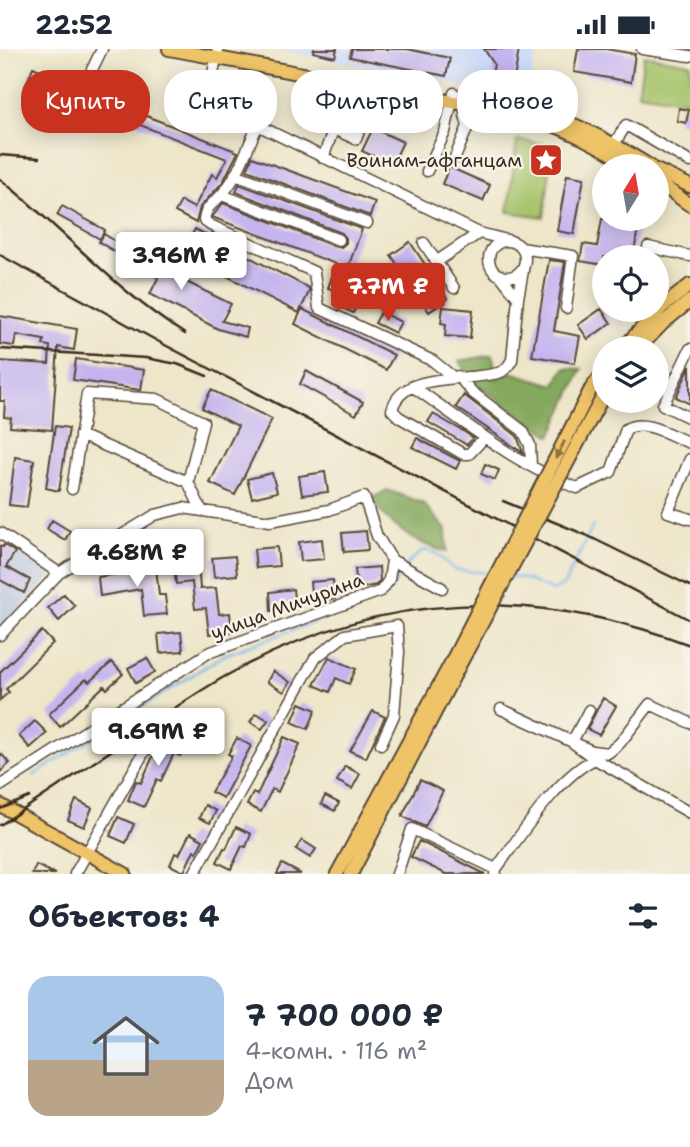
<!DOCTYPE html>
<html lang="ru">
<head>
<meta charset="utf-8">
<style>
  body { margin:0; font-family:"Shantell Sans",sans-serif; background:#f6f6f7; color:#1f2937; height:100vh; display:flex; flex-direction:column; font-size:26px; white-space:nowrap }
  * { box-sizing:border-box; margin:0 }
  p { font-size:23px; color:#747a83 }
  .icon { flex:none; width:38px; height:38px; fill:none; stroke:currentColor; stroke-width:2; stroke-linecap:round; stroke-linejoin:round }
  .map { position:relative; height:825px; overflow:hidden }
  .drawer { display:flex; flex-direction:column; background:#fff; flex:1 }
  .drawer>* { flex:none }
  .hud { position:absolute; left:21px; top:21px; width:649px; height:63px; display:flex; gap:14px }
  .needle { width:46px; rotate:11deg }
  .fabs { position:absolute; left:592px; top:105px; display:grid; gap:14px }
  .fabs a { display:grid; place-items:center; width:77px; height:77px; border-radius:50%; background:#fff; box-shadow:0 4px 18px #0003; font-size:35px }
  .price { position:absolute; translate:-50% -60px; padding:0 16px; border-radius:7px; background:#fff; color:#222; font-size:23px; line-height:46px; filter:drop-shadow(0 2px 4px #0008) }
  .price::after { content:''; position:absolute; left:50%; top:42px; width:21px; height:16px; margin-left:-10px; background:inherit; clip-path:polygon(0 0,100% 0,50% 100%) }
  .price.on { background:#c8321e; color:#fff }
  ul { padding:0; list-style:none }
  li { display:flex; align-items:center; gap:21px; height:175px; padding:0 28px }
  li span { display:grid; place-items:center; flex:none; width:196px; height:140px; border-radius:21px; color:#555 }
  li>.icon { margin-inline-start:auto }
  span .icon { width:84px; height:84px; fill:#fffc; stroke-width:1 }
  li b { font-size:30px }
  h2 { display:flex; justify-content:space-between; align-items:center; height:84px; padding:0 28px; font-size:30px }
  .tag { padding:0 24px; border-radius:28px; background:#fff; box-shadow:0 4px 18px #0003; font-size:24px; line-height:63px }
  .tag.on { background:#c8321e; color:#fff }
  .status { display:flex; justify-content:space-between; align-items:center; height:49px; padding:0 35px; background:#fff; direction:ltr }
  .status svg { height:19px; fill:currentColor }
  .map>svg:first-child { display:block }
  .built { fill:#cedbfa }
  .industrial { fill:#b9c5de }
  .green { fill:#a5c269; stroke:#707644; stroke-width:2 }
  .forest { fill:#84a85d; stroke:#60693e; stroke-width:2 }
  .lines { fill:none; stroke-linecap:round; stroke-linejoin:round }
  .stream { stroke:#7ab6ec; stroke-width:2.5 }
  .building { fill:#c5b5ef }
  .minor-casing { stroke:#564638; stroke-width:13 }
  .major-casing { stroke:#564638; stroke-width:16 }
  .minor { stroke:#fff; stroke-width:10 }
  .major { stroke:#efc469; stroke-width:12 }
  .rail { stroke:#3b2a1e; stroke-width:2.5 }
  .major-bridge-casing { stroke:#564638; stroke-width:16; stroke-linecap:butt }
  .major-bridge { stroke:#efc469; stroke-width:12 }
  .oneway { fill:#8c6f40 }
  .labels { text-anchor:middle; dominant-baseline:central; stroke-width:5; stroke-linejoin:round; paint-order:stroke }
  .poi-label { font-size:19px; fill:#3b2a1e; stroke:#f7f3e8; text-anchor:end }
  .street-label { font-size:19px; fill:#3b2a1e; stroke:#f7f3e8 }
</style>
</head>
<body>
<div class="status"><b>22:52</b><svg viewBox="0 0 49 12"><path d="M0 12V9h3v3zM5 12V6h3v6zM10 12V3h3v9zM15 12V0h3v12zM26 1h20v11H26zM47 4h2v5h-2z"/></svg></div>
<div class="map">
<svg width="690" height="825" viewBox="0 0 690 825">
  <rect width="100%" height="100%" fill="#f7f3e8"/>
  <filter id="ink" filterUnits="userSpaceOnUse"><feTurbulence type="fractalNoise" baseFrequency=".0143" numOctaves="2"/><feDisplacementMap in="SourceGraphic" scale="14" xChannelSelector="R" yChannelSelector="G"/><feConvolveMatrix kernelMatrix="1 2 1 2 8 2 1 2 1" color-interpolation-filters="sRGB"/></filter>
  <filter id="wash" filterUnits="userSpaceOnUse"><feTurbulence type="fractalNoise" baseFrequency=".00686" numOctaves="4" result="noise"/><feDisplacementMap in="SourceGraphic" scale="28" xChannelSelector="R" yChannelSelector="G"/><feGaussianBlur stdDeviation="1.57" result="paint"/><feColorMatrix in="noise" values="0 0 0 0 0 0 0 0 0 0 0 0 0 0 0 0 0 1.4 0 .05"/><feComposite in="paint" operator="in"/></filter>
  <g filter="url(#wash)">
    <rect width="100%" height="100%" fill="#ede6c9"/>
    <path class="built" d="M275 0H537L528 50Z"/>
    <path class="industrial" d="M0 495 54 525 0 579Z"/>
    <path class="green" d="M644 6 690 14V52L638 44Z
      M517 91 553 96 544 168 508 163Z"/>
    <path class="forest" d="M493 306 496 330 511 323 554 336 565 319 582 320 551 387 479 337 459 312Z
      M387 441 423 454 446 481 447 503C414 494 391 478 371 450Z"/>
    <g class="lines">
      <path class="stream" d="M512 528 525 530 553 542 564 536 593 477
        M34 726 224 606 386 547 410 512 424 501 436 504 455 521 491 524"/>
    </g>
    <g id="blocks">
      <path class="building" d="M314 0H337L335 8 313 3Z
        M352 0H407L450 9 446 27 350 8Z
        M484 0H519L513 37 496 34 497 26 492 25 494 15Z
        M578 0H606L635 5 631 33 574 23Z
        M33 18 53 27 51 31 76 40 72 51 46 41 45 44 26 36Z
        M93 46 238 103 223 133 200 158 196 174 175 163 181 152 194 159 212 125 217 128 227 110 89 56Z
        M679 59 689 61 686 74 677 72Z
        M348 61 358 66 352 80 343 76Z
        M373 79 403 93 392 116 362 102Z
        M252 108 375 153 370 167 247 121Z
        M449 118 490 136 483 152 442 135Z
        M567 126 584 129 574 185 557 182Z
        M239 135 362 180 339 243 328 239 336 215 212 168 223 154 336 198H341L346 194V189L342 184 236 143Z
        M62 157 105 181 100 190 57 166Z
        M602 170H639L635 198H632L631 208H604V216L580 212 583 195 597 197Z
        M195 180 309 239V243L299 264 182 204Z
        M104 185 155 217 159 207 167 211 162 221 231 255 222 272 248 279 246 288 218 280 150 245 158 229 99 193Z
        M410 193 448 250 429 263 391 206Z
        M549 211 565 213 554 282 580 287 575 314 532 307Z
        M338 245 358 254 353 264 334 255Z
        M443 258 473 261 470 289 445 287 446 275 441 274Z
        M302 260 394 306 386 321 295 275Z
        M601 260 611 274 588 290 578 276Z
        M381 263 401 273 395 284 375 274Z
        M0 267 77 280 74 301 58 298 52 381 10 378 11 369 4 368 5 352H0V312L49 315 50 297 43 296 44 291 16 286 14 297 0 295Z
        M76 310 144 321 141 341 73 331Z
        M690 317V355L676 348Z
        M306 322 363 353 356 366 300 335Z
        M211 341 272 370 235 446 210 434 238 377 202 359Z
        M464 346 517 387 523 404 456 358Z
        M433 365 463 382 473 389 467 396 428 373Z
        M55 377 69 379 59 442 46 439Z
        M417 389 460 412 456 420 412 398Z
        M15 408 34 411 27 458 9 456Z
        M485 415 499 421 495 431 481 425Z
        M325 423 328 443 302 446 299 427Z
        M272 424 277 443 252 449 247 430Z
        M52 471 70 482 65 491 47 480Z
        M366 482 368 501 344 503 342 484Z
        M322 490 324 510 301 512 299 493Z
        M4 496 15 503 6 518 30 531 24 544 0 531V497L3 498Z
        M277 498 279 517 256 519 254 500Z
        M235 507 237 526 214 528 212 509Z
        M198 513 200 540 216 539 219 565 230 564 232 583 209 585 206 559 195 560 192 533 176 535 174 516Z
        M379 518 380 531 376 536 357 540 355 520Z
        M156 519 159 546H165L167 565 144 567 141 540 100 547 98 528Z
        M333 531 335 550 312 552 310 533Z
        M293 540 295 560 271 562 270 543Z
        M64 545 75 557 59 572 48 559Z
        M42 582 53 594 6 640 9 643 0 651V623Z
        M181 583 183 602 160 604 158 585Z
        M329 608 356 620 349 635 336 629 330 643 314 636Z
        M147 609 155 623 136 634 128 619Z
        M112 613 123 625 107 640 104 637 60 678 49 665 86 630 89 633Z
        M273 622 290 633 284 643 267 633Z
        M603 649 616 657 599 686 587 680Z
        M300 654 316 661 308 680 292 673Z
        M373 662 385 668 366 709 350 702Z
        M256 664 268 671 262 680 250 673Z
        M35 672 47 684 30 699 19 687Z
        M173 680 189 687 180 707 174 704 161 732 157 730 144 758 128 751 136 732 141 734 154 705 161 708Z
        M284 688 300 695 278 743 272 740 261 763 247 756 253 744 257 746Z
        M237 689 251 697 223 749 211 743 232 707 228 705Z
        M0 704 10 714 0 723Z
        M345 717 360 725 352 740 337 732Z
        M420 731 443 742 425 778 402 767Z
        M325 747 339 754 335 762 321 755Z
        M76 751 92 759 84 778 68 771Z
        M205 756 216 762 210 774 199 769Z
        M118 768 134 775 126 794 110 787Z
        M236 778 251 785 246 798 242 797 231 820 217 813 224 799 226 800Z
        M190 784 203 791 197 803 194 801 184 823 170 816 175 804 179 806Z
        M302 791 316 800 310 809 296 800Z
        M419 792 485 825H446L411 808Z
        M282 815 301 825H277Z
        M36 816 55 825H32Z"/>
    </g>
  </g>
  <g filter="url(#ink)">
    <use href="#blocks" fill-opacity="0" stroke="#564638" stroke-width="2"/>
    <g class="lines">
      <g class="minor-casing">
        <path id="minor" d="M218 0 210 39V53L479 184 511 192
          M642 0 690 7
          M87 31 102 0
          M257 78C247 99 239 126 223 144 215 154 206 156 204 171L210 176 314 223 319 259 433 312 453 328
          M333 80 356 90 367 62
          M610 102 626 76 690 113
          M323 109 344 51 392 74
          M454 111 468 77 465 66 467 46
          M427 122 445 83 454 44
          M235 125 367 174
          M222 146 339 191
          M489 210a18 18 0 1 1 36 0a18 18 0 1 1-36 0Z
          M424 194 454 239
          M648 198 690 207
          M521 199 573 207 566 259
          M436 213 479 184
          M500 226 518 249
          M690 300 663 356 690 369
          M458 327 472 343 523 382 530 396 531 417
          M412 337C465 373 516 416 577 439L611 423 626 380C645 369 671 387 690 394
          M80 386 188 433
          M484 389 469 405H463L399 368 392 361C402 320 471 334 501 323 506 321 509 316 512 311L518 249 524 216
          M690 410 668 463 690 470
          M72 440 87 345 157 350 203 373 188 433 202 462
          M0 484 59 524
          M0 586 59 524 155 466 183 459 270 472 329 461 364 448 377 487 392 511 442 539
          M501 660 592 702 608 704 620 694 650 655 690 674
          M589 661 572 693 595 710 690 764
          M0 737 208 604 381 542 389 531 392 511
          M496 820C521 786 558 727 595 710
          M75 825 144 703 165 679
          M194 825 315 609 345 586 397 577 399 603 394 666 381 695
          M397 825 412 780 496 820 495 825"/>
      </g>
      <g class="major-casing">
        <path id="major" d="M169 0 523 66C563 77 598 96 633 117
          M514 55C564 67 607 91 650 117
          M656 121 690 137
          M656 132 690 156
          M623 299 661 259 690 236
          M639 299 664 273 690 252
          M591 340 604 323
          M0 756 125 825
          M337 825 451 614
          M351 825 459 617"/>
      </g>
      <use href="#minor" class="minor"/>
      <use href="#major" class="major"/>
      <path class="rail" d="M0 106 39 109
        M0 130C63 180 116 242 185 285
        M0 206 163 295 690 571
        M0 300 146 309 177 315 207 327
        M503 452 586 486 690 537
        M0 760 30 748
        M0 776C49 744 97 711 145 679 175 659 204 638 235 622 383 541 534 538 690 596"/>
      <g class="major-bridge-casing">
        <path id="major-bridge" d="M451 614 591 340
          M459 617 603 347"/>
      </g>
      <use href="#major-bridge" class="major-bridge"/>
    </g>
    <defs><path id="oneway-solid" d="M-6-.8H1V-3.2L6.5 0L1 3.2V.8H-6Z" transform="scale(1.75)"/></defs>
    <use class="oneway" href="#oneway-solid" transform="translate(560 401) rotate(117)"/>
  </g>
  <defs>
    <g id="sight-square" transform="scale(1.75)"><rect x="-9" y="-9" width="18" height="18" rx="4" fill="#c8321e" stroke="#f7f3e8"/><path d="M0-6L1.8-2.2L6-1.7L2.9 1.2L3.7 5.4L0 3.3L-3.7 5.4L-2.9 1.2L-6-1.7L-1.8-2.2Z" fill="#fff"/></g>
  </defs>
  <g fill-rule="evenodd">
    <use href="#sight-square" x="546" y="111"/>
  </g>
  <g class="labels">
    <g class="poi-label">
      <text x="522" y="111">Воинам-афганцам</text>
    </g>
    <g class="street-label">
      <text transform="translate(287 557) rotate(-20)">улица Мичурина</text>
    </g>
  </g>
</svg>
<div class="fabs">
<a><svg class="needle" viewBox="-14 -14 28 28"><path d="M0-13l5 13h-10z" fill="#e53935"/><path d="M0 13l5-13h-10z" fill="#747a83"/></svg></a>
<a><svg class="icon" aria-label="locate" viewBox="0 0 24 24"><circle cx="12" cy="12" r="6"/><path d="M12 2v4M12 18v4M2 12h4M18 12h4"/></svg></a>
<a><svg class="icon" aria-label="layers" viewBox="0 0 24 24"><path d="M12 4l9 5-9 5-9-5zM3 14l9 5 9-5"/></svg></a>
</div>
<b class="price" style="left:181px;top:243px">3.96M ₽</b>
<b class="price on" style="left:388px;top:274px">7.7M ₽</b>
<b class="price" style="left:137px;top:540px">4.68M ₽</b>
<b class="price" style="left:158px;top:719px">9.69M ₽</b>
<div class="hud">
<a class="tag on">Купить</a>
<a class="tag">Снять</a>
<a class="tag">Фильтры</a>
<a class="tag">Новое</a>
</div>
</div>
<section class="drawer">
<h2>Объектов: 4<svg class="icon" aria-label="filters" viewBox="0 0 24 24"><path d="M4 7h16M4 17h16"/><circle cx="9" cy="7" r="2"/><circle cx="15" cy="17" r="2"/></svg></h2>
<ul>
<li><span style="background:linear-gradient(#a9c7e8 60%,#b9a48a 0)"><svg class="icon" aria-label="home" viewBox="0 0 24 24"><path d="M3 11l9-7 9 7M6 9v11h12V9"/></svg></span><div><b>7 700 000 ₽</b><p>4-комн. · 116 m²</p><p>Дом</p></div></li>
</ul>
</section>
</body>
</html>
